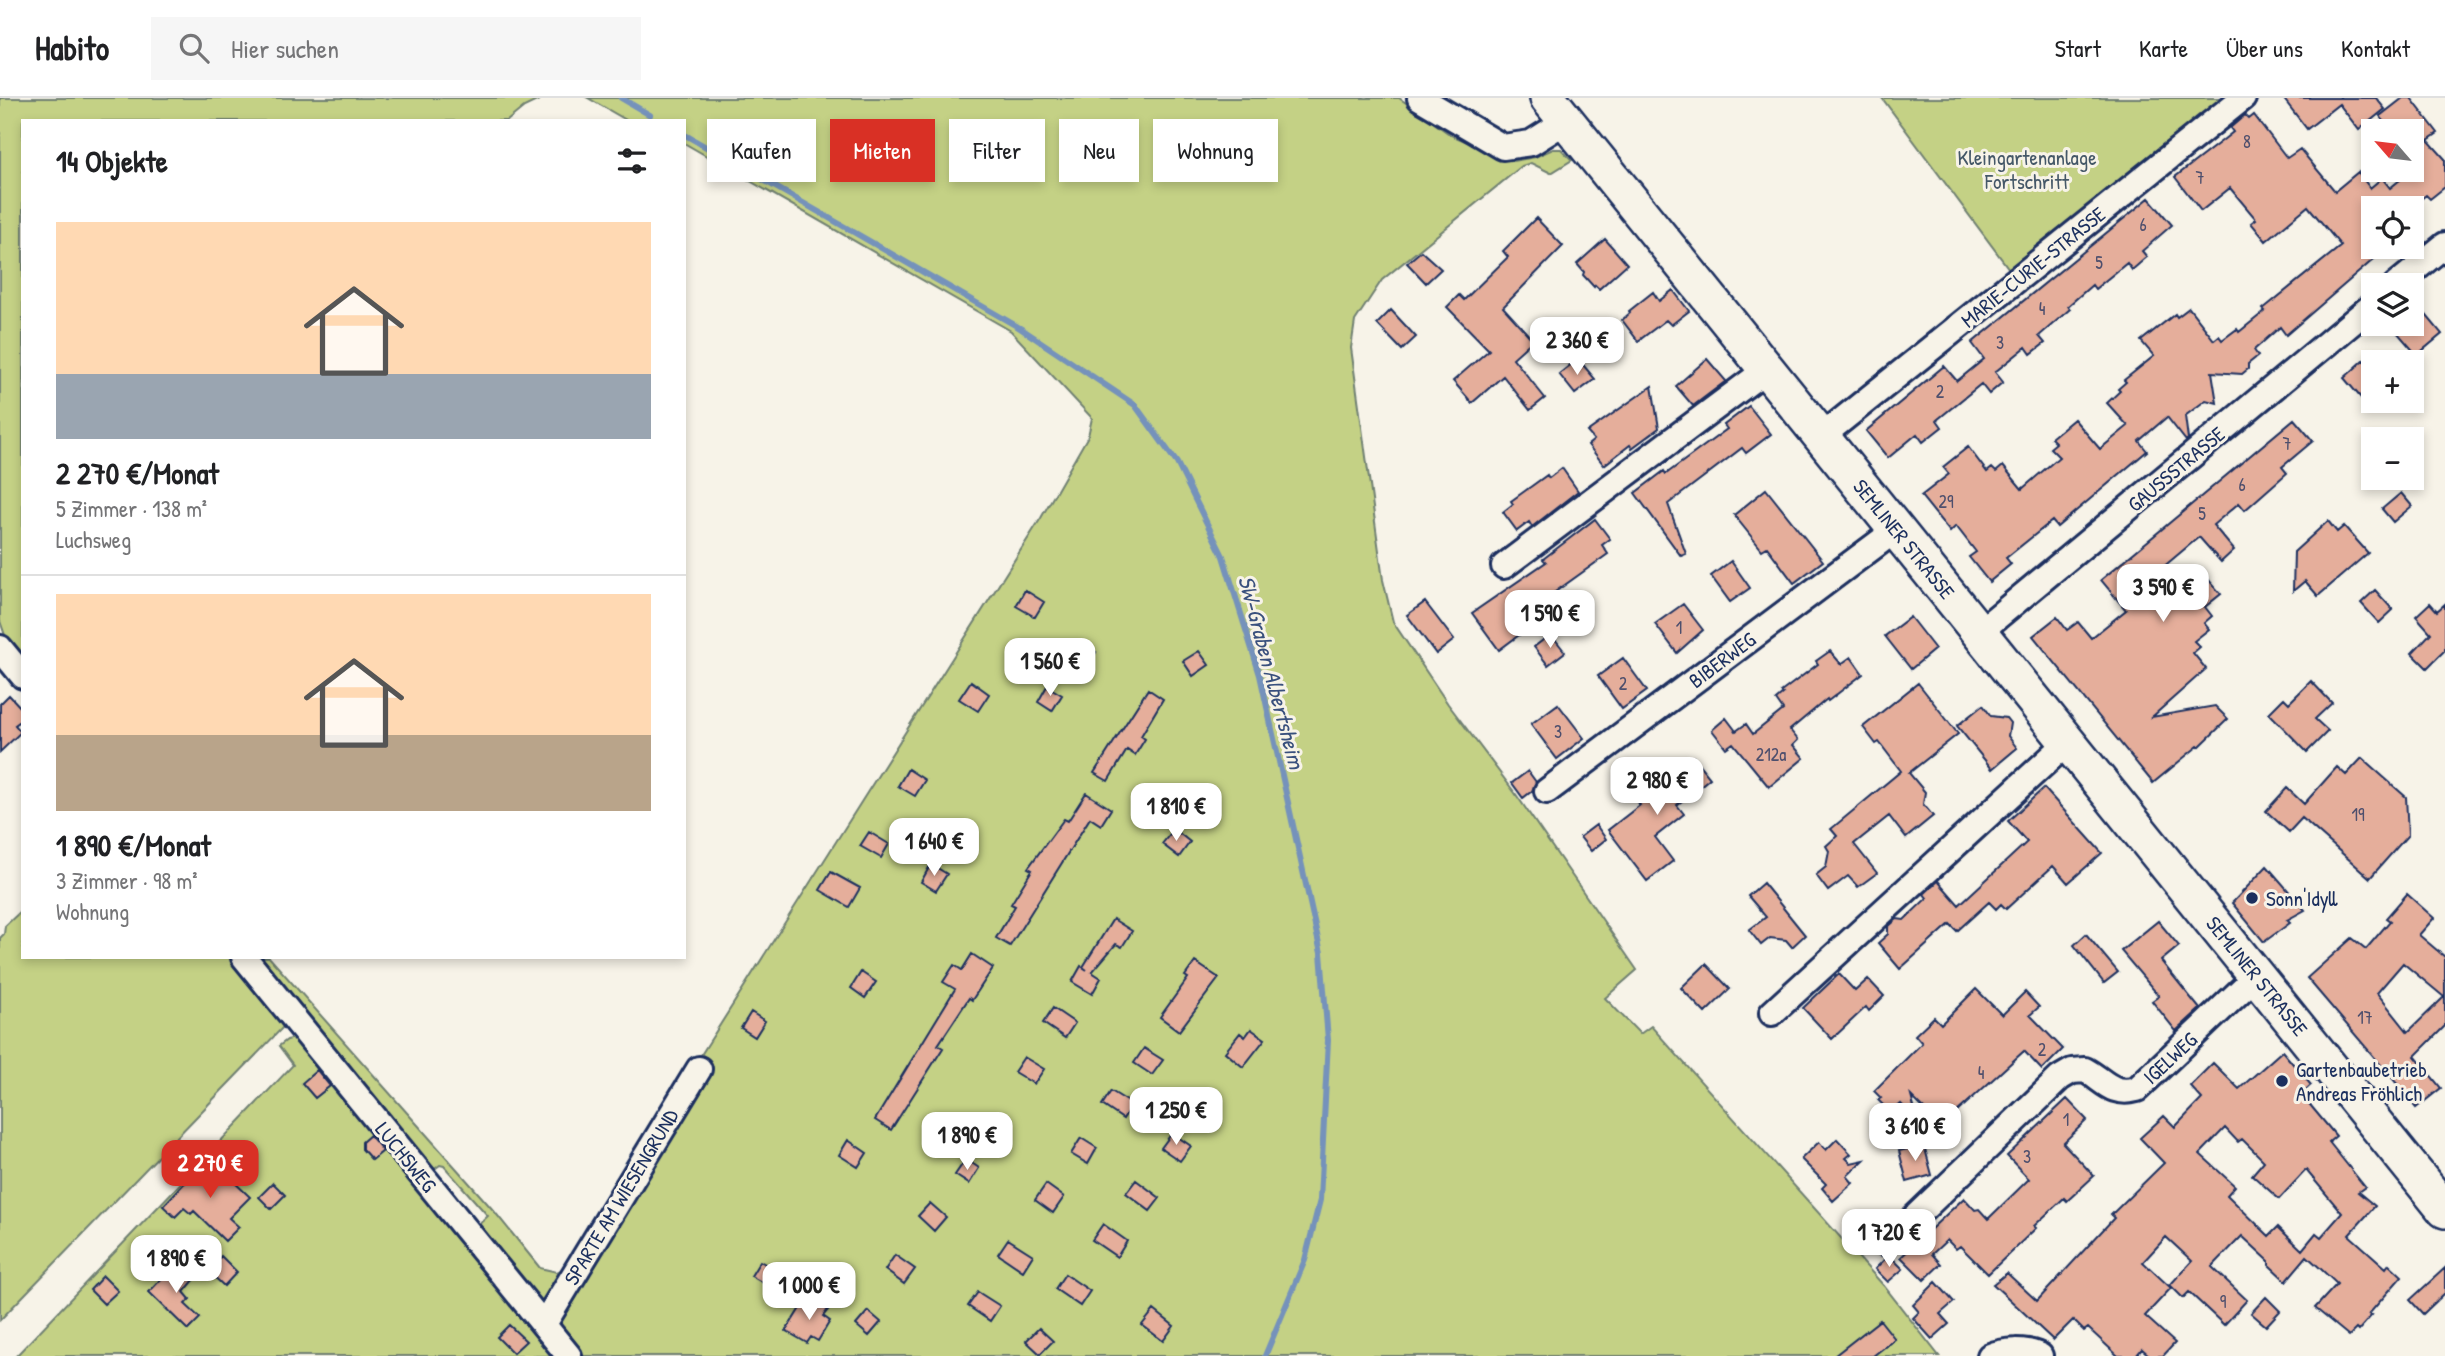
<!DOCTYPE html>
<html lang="de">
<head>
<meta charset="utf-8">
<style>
  body { margin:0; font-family:"Patrick Hand",sans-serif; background:#f6f6f6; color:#202124; height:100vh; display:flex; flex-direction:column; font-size:26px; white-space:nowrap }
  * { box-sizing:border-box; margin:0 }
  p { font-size:23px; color:#757577 }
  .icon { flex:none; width:38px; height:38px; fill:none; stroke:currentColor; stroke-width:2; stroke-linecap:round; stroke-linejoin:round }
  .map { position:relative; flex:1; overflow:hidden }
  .side { position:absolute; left:21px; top:21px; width:665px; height:840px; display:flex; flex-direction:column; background:#fff; border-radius:0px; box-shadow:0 4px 10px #0003 }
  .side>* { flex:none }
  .banner { position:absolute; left:707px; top:21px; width:665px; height:63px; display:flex; gap:14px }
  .needle { width:46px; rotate:298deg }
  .controls { position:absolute; left:2361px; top:21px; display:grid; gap:14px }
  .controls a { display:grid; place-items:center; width:63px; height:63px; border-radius:0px; background:#fff; box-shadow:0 4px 10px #0003; font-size:35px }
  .price { position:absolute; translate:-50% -60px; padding:0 16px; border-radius:14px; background:#fff; color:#222; font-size:23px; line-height:46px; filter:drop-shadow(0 2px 4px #0008) }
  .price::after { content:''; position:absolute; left:50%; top:42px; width:21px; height:16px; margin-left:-10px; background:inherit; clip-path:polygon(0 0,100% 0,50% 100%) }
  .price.selected { background:#d93025; color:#fff }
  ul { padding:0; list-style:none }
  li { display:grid; align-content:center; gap:14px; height:371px; padding:0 35px }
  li+li { border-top:2px solid #e0e0e0 }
  li span { display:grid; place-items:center; height:217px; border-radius:0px; color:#555 }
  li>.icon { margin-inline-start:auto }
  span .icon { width:126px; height:126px; fill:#fffc; stroke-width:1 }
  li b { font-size:30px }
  h2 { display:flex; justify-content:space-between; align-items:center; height:84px; padding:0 35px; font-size:30px }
  .pill { padding:0 24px; border-radius:0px; background:#fff; box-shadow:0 4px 10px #0003; font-size:24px; line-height:63px }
  .pill.selected { background:#d93025; color:#fff }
  header { display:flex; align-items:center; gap:42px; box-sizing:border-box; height:98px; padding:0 35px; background:#fff; border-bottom:2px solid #e0e0e0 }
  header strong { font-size:33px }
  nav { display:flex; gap:38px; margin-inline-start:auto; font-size:24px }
  .search { width:490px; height:63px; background:#f6f6f6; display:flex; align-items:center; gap:18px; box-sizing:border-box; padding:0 24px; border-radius:0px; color:#757577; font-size:26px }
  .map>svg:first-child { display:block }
  .green { fill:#c4d185; stroke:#708072; stroke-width:2 }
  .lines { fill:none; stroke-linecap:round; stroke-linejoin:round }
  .stream { stroke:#7492bb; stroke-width:6 }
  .building { fill:#e5ae9b; stroke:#1b2f5e; stroke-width:2; fill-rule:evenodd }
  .street-casing { stroke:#1b2f5e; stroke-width:30 }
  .secondary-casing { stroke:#1b2f5e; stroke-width:40 }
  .street { stroke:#f7f3e8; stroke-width:24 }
  .secondary { stroke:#f7f3e8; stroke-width:35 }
  .poi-dot { fill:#1b2f5e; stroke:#f7f3e8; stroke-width:2.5 }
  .labels { text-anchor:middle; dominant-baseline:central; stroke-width:6; stroke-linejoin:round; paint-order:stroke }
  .number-label { font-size:18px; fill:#4e4f6d }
  .park-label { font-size:21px; fill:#455868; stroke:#f7f3e8 }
  .street-label { font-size:21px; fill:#1b2f5e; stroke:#f7f3e8 }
  .poi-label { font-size:21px; fill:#1b2f5e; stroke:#f7f3e8; text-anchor:start }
  .water-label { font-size:23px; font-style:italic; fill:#39507d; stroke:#f7f3e8 }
</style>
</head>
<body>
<header>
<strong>Habito</strong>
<div class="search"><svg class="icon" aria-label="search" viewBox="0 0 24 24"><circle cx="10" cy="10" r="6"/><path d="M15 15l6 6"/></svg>Hier suchen</div>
<nav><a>Start</a><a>Karte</a><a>Über uns</a><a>Kontakt</a></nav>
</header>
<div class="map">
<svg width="2445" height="1258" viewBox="0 0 2445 1258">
  <rect width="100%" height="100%" fill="#f7f3e8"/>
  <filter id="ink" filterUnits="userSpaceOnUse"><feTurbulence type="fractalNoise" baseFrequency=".0143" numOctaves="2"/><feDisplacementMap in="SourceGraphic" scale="14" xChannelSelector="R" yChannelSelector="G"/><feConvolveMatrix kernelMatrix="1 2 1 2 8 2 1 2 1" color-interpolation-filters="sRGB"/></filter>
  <g filter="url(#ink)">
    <path class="green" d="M0 0H543L524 9 507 23H23V563L6 540 0 523Z
      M588 0H1399L1451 37 1513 63 1535 59 1553 51H1561L1572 62 1551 75 1531 65 1522 68 1382 182 1355 223 1351 250 1383 482 1393 524 1448 606 1515 695 1637 872 1605 900 1640 936 1651 928 1884 1188 1939 1258H578L554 1230 694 968 1041 420 1088 338 1092 320 1011 233 684 45V23H628Z
      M1882 0H2227L2012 175Z
      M23 811V859H234L287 925 0 1222V840L4 836 5 828Z
      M254 859H269L494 1113 540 1170 557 1174 573 1166 549 1204 539 1209 476 1129 488 1118 444 1068 440 1067 432 1073Z
      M295 940 557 1258H16L293 967 279 948 287 942Z"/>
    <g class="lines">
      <path class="stream" d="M621 0 650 17
        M687 38 1020 230 1135 307 1177 365 1223 458 1260 577 1321 855 1328 942 1320 1102 1305 1162 1265 1258"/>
    </g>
    <path class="building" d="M2283 0H2376L2385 11 2359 32 2339 6 2307 31Z
      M2403 0H2411L2438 35 2428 42 2445 61V89L2430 101 2426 97 2410 110H2373V149H2388L2286 237 2280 229 2254 252 2258 258 2248 266V271L2242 276 2212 274 2217 305 2206 302 2185 318 2188 341 2186 343 2167 319 2139 343 2147 353 2057 429 2052 423 2006 460 2011 466 1989 484 1969 459 1976 454 1956 428 1950 434 1921 398 1949 376 1943 369 1968 349 1987 374 1992 370 1996 374 2003 368 2022 391 2059 359 2050 350 2056 345 2051 340 2074 321 2100 351 2128 328 2107 305 2120 293 2118 291 2126 284 2124 282 2154 258 2141 243 2175 216 2177 219 2189 210 2214 242 2219 238 2222 242 2237 231 2239 234 2265 213 2263 211 2341 148 2308 108 2266 143 2251 125 2256 121 2230 90 2201 113 2175 79 2223 42 2233 34 2230 30 2245 17 2249 21 2254 17 2287 60 2300 51 2335 93 2358 74 2370 90 2382 80 2390 90 2412 72V33H2392L2380 18Z
      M2149 100 2172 127 2142 153 2147 159 2132 172 2127 165 2095 191 2092 187 2068 208 2070 211 2039 238 2045 245 2031 256 2026 249 1995 274 2003 284 1989 296 1981 286 1937 322 1942 329 1923 344 1917 336 1888 360 1866 333 1944 268 1957 283 1984 261 1972 245Z
      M1536 120 1563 148 1503 209 1533 242 1513 260 1545 300 1530 312 1503 278 1472 305 1453 283 1489 252 1447 209 1459 197 1464 202 1508 159 1503 153Z
      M1605 141 1627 166 1599 191 1595 187 1594 189 1583 177 1584 174 1577 166Z
      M1421 153 1441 171 1426 185 1407 165Z
      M1673 192 1689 213 1671 227 1666 222 1638 243 1622 222 1630 215 1629 213 1653 194 1659 203Z
      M1391 212 1416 239 1402 252 1377 226Z
      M2422 212 2442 236 2417 257 2396 233 2405 226H2412V221Z
      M1578 261 1595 281 1575 296 1559 276Z
      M1707 261 1726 283 1693 308 1676 288Z
      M2364 262 2373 272V314L2344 280Z
      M1652 288 1659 330 1632 350 1630 347 1604 367 1588 347 1594 342 1587 334Z
      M1749 308 1771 336 1746 355 1742 350 1668 406 1686 456 1681 458 1635 395 1664 373 1666 376 1670 373 1727 331 1724 327Z
      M2294 321 2313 343 2282 369 2287 375 2245 412 2239 405 2213 427 2234 452 2221 464 2199 439 2156 475 2177 499 2188 490 2191 494 2208 481 2221 496 2205 509 2212 518 2204 525 2209 531 2194 543 2200 549 2193 555 2206 571 2152 619 2215 608 2228 621 2199 649 2198 648 2153 685 2033 538 2057 519 2067 532 2078 524 2091 540 2126 512 2101 482Z
      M1562 370 1578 393 1532 429 1529 424 1517 433 1503 414 1513 406 1511 403 1547 377 1549 380Z
      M1766 391 1823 463 1794 485 1767 449 1762 452 1734 417Z
      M2401 395 2412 408 2393 424 2382 411Z
      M1595 421 1610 441 1602 447 1608 456 1523 517 1531 528 1499 552 1472 515 1546 464 1543 461Z
      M2328 423 2337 434 2344 428 2368 455 2318 498 2305 483 2293 493 2294 454Z
      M1731 463 1750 490 1730 504 1711 478Z
      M1025 492 1044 504 1035 519 1016 508Z
      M2375 492 2393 512 2379 525 2361 505Z
      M1425 504 1454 542 1436 556 1407 517Z
      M2430 505 2437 513 2445 506V552L2427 570 2412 555 2431 535 2416 518Z
      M1683 506 1703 532 1677 555 1655 526Z
      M1910 519 1935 551 1911 571 1885 538Z
      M1551 536 1565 554 1548 567 1534 549Z
      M1077 543 1096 554 1086 571 1067 560Z
      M1199 553 1209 567 1193 578 1183 563Z
      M1830 553 1841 566 1851 559 1863 576 1828 603 1827 601 1790 632 1798 642 1793 647 1804 660 1769 689 1733 645 1726 650 1712 632 1726 620 1736 633 1746 626 1753 636 1783 612 1776 602 1783 596 1781 594 1818 566 1816 563Z
      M1623 560 1647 593 1622 611 1598 578Z
      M971 583 989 596 978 613 959 601Z
      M2311 583 2332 605 2315 621 2328 633 2307 654 2269 615 2284 600 2289 605Z
      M1918 585 1958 636 1909 675 1925 694 1923 706 1933 718 1906 740 1889 718 1854 746 1877 775 1858 789 1848 778 1828 793 1816 777 1826 769 1829 753 1826 748 1837 738 1831 731 1901 673 1879 644 1876 646 1863 629Z
      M1047 588 1062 597 1052 613 1038 604Z
      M1148 591 1163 601 1141 638 1145 641 1135 657 1127 652 1108 683 1094 675Z
      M9 597 23 612V621L15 627 21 634 0 654V606Z
      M1558 606 1584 640 1557 661 1531 626Z
      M1983 607 1991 618 2006 620 2010 625 2008 638 2017 650 1992 671 1957 628Z
      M1693 659 1710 680 1677 707 1684 716 1655 739 1673 763 1647 783 1608 732 1640 707 1634 698Z
      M2362 660 2406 699 2408 737 2370 780 2302 720 2289 734 2266 713 2287 690 2304 706 2337 669 2346 677Z
      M908 671 925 682 915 698 898 688Z
      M1528 673 1536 684 1532 693 1523 700 1512 685Z
      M2044 690 2102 755 2068 785 2053 768 2006 811 2001 806 1996 811 1989 804 1957 833 1950 826 1900 871 1878 845 1888 836V829L1897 821 1904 822 1927 800 1924 796 1938 783 1959 807 2027 744 2008 723Z
      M1086 695 1111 711 1101 727 1090 720 1010 848 996 840 1015 808 1011 806 1032 772 1028 770 1064 721 1068 723Z
      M1596 727 1606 741 1591 753 1580 739Z
      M1174 731 1190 744 1179 759 1162 746Z
      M869 734 889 746 881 760 860 748Z
      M931 766 947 776 936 793 921 784Z
      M2267 768 2305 812 2287 822 2290 825 2264 844 2232 805Z
      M831 774 860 790 849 809 820 792Z
      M1763 785 1805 837 1792 849 1786 842 1770 840 1761 847 1749 832 1766 819 1748 798Z
      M2407 796 2434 820 2419 837 2445 859V928L2415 958 2441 990 2416 1010 2406 998H2403L2397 991 2398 987 2307 880 2352 840 2366 851 2390 823 2386 820ZM2403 865 2444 899 2408 934 2377 895Z
      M1113 821 1132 833 1122 849 1116 846 1092 874 1101 880 1092 896 1072 884 1081 868 1087 872 1083 869Z
      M2158 823 2179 848 2161 863 2200 911 2176 933 2152 903 2159 898 2121 853Z
      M2086 836 2118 874 2104 885 2074 847Z
      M972 856 993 870 972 902 969 900 938 947 943 950 891 1032 875 1022 955 891 943 884 954 867 962 872Z
      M1195 864 1219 880 1179 933 1160 919 1188 880 1185 878Z
      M1706 866 1730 891 1705 915 1681 890Z
      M861 874 876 884 865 900 851 890Z
      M1839 876 1855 893 1868 881 1884 898 1869 913 1866 909 1832 941 1803 910Z
      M1976 891 2002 917 2025 894 2039 909 2030 917 2063 951 2042 972 2024 953 1944 1026 1938 1025 1911 998 1918 1024 1901 1006 1891 1015 1878 1002 1881 1000 1874 993 1922 945 1915 937 1934 919 1941 926Z
      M1053 910 1075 925 1065 940 1043 925Z
      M751 914 765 923 755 939 741 930Z
      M1251 931 1265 941 1243 969 1225 954 1240 935 1245 939Z
      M1144 950 1163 962 1152 977 1134 965Z
      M2282 953 2311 987 2301 996 2336 1038 2329 1044 2365 1089 2358 1094 2375 1108 2349 1137 2386 1170 2389 1166 2402 1178 2369 1216 2372 1217 2358 1233 2356 1231 2349 1238 2315 1210 2337 1186 2307 1158 2286 1183 2269 1167V1163L2242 1138 2212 1169 2247 1202 2224 1227 2189 1194 2183 1200 2170 1187 2192 1163 2166 1139 2143 1164 2171 1190 2145 1218 2175 1245 2163 1258H2150L2142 1251 2136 1258H2118L2088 1230 2084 1233 2073 1222 2053 1242 1993 1186 2007 1175 2037 1203 2114 1120 2111 1117 2164 1065 2140 1040 2164 1018 2175 1029 2202 1001 2190 988 2213 965 2239 991ZM2225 1030 2238 1044 2242 1041 2264 1063 2252 1077 2279 1101 2306 1072 2342 1115 2321 1139 2316 1135 2302 1152 2278 1129 2269 1138 2227 1097 2235 1088 2200 1056Z
      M1024 959 1044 971 1034 986 1014 974Z
      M317 972 330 988 315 1000 302 985Z
      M1111 993 1132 1006 1123 1021 1102 1007Z
      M1204 993 1222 1006 1210 1022 1192 1009Z
      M2067 1001 2087 1022 2063 1045 2094 1078 2067 1103 2064 1100 2034 1128 2036 1130 1988 1176 1960 1148 1956 1151 1947 1142 1932 1156 1941 1166 1924 1182 1901 1159 1964 1100 1975 1112 1979 1111 1988 1121 2029 1081 2007 1058Z
      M1172 1035 1191 1048 1180 1063 1161 1050Z
      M370 1037 383 1053 372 1062 362 1051V1044Z
      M1081 1040 1097 1050 1088 1066 1071 1056Z
      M1837 1041 1851 1056 1846 1060 1851 1065 1864 1062 1847 1078 1853 1085 1833 1103 1822 1090 1826 1086 1801 1061 1819 1044 1826 1052Z
      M848 1042 867 1055 858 1069 839 1057Z
      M1924 1047 1932 1077 1907 1084 1899 1053Z
      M966 1061 979 1070 969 1086 955 1077Z
      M214 1065 250 1099 229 1120 239 1129 225 1143 194 1113 191 1116 184 1110 175 1119 163 1108 192 1077 198 1083Z
      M1136 1082 1160 1100 1150 1113 1126 1095Z
      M273 1085 285 1097 271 1111 259 1099Z
      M1046 1086 1064 1099 1053 1115 1035 1102Z
      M930 1105 946 1119 934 1133 918 1118Z
      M1103 1126 1127 1143 1117 1159 1092 1142Z
      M1008 1141 1033 1157 1023 1173 998 1156Z
      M895 1157 915 1171 904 1186 885 1172Z
      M1889 1157 1903 1171 1888 1184 1875 1171Z
      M221 1158 237 1174 224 1188 208 1173Z
      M760 1163 774 1171 765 1186 751 1178Z
      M177 1164 195 1181 184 1194 190 1201 185 1206 200 1220 188 1232 149 1194Z
      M2445 1170V1195L2423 1216 2410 1202Z
      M1065 1176 1090 1193 1080 1208 1055 1191Z
      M103 1178 118 1193 104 1206 90 1192Z
      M1936 1184 1954 1204 1940 1216 1949 1226 1932 1241 1913 1220 1919 1214 1913 1207Z
      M978 1194 1000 1208 990 1223 968 1208Z
      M807 1199 828 1212 823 1218 830 1223 818 1243 811 1239 807 1245 786 1233Z
      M2266 1199 2280 1213 2266 1228 2251 1215Z
      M1154 1212 1174 1228 1163 1243 1142 1227Z
      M868 1213 881 1224 869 1238 856 1227Z
      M1880 1222 1895 1241 1873 1258H1834Z
      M509 1227 526 1243 513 1255 497 1239Z
      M1039 1230 1053 1243 1040 1256 1026 1243Z"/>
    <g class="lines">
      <g class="street-casing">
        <path id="street" d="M1420 0 1503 49 1531 45 1566 23
          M2396 187 2445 147
          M1822 338 2243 0
          M1504 468 1767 271
          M1977 531 1990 525 2373 207
          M0 550 23 578
          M1547 693 1897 431
          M244 859 569 1258
          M1772 915 2068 644
          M1884 1144 1912 1122 2060 980 2072 973 2085 972C2104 982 2111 998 2137 991L2256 878
          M544 1226 699 971
          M1990 1258C2004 1252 2026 1251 2040 1258"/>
      </g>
      <g class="secondary-casing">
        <path id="secondary" d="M1548 0 2445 1112"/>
      </g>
      <use href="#street" class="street"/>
      <use href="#secondary" class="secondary"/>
    </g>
  </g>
  <g class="poi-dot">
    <circle cx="2252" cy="800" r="7"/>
    <circle cx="2282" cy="983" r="7"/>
  </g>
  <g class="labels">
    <g class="number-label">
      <text x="2247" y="43">8</text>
      <text x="2200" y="79">7</text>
      <text x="2143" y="126">6</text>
      <text x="2099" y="164">5</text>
      <text x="2042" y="210">4</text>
      <text x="2000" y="244">3</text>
      <text x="1940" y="293">2</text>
      <text x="2287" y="345">7</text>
      <text x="2242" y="386">6</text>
      <text x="1946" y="403">29</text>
      <text x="2202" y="415">5</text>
      <text x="1679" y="529">1</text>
      <text x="1623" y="585">2</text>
      <text x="1558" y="633">3</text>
      <text x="1771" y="656">212a</text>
      <text x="2358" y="716">19</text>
      <text x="2365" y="919">17</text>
      <text x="2042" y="951">2</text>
      <text x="1981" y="974">4</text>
      <text x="2066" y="1021">1</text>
      <text x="2027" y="1058">3</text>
      <text x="2223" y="1203">9</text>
    </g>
    <g class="park-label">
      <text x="2027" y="59">Kleingartenanlage<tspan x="2027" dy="24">Fortschritt</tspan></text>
    </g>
    <g class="street-label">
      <text transform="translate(2033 169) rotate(-39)">MARIE-CURIE-STRASSE</text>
      <text transform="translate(2176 371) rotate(-40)">GAUSSSTRASSE</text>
      <text transform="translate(1904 441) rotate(51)">SEMLINER STRASSE</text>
      <text transform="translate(1722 562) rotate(-37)">BIBERWEG</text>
      <text transform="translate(2257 878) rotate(51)">SEMLINER STRASSE</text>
      <text transform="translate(2170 960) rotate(-43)">IGELWEG</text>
      <text transform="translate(406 1059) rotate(51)">LUCHSWEG</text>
      <text transform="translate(621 1099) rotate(-59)">SPARTE AM WIESENGRUND</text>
    </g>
    <g class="poi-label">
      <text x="2266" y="800">Sonn'Idyll</text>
      <text x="2296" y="971">Gartenbaubetrieb<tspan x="2296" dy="24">Andreas Fröhlich</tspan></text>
    </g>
    <g class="water-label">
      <text transform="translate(1272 574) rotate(75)">SW-Graben Albertsheim</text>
    </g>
  </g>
</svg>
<div class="controls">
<a><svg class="needle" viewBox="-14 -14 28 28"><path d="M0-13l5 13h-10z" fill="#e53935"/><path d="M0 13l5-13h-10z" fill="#757577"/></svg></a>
<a><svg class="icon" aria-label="locate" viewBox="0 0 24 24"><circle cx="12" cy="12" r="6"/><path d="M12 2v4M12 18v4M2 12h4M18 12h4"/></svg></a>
<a><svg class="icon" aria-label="layers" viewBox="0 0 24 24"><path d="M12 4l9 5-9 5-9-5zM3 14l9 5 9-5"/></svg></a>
<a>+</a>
<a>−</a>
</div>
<b class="price" style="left:1577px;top:279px">2 360 €</b>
<b class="price" style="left:2163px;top:526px">3 590 €</b>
<b class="price" style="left:1550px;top:552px">1 590 €</b>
<b class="price" style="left:1050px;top:600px">1 560 €</b>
<b class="price" style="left:1657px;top:719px">2 980 €</b>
<b class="price" style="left:1176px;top:745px">1 810 €</b>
<b class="price" style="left:934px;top:780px">1 640 €</b>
<b class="price" style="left:1176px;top:1049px">1 250 €</b>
<b class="price" style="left:1915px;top:1065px">3 610 €</b>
<b class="price" style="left:967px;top:1074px">1 890 €</b>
<b class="price selected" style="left:210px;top:1102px">2 270 €</b>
<b class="price" style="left:1889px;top:1171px">1 720 €</b>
<b class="price" style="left:176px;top:1197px">1 890 €</b>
<b class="price" style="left:809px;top:1224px">1 000 €</b>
<div class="banner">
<a class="pill">Kaufen</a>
<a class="pill selected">Mieten</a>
<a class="pill">Filter</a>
<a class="pill">Neu</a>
<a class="pill">Wohnung</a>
</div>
<section class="side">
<h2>14 Objekte<svg class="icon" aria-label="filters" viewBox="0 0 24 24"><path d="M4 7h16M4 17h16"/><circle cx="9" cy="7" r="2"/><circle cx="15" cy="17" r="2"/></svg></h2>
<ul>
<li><span style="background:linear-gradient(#ffd9b3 70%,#9aa5b1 0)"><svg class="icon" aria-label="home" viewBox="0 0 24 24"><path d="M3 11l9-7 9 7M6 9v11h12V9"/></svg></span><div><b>2 270 €/Monat</b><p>5 Zimmer · 138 m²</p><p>Luchsweg</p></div></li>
<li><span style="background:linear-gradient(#ffd9b3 65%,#b9a48a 0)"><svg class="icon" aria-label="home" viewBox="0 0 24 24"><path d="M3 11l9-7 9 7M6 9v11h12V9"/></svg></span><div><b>1 890 €/Monat</b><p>3 Zimmer · 98 m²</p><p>Wohnung</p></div></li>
</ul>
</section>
</div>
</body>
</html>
